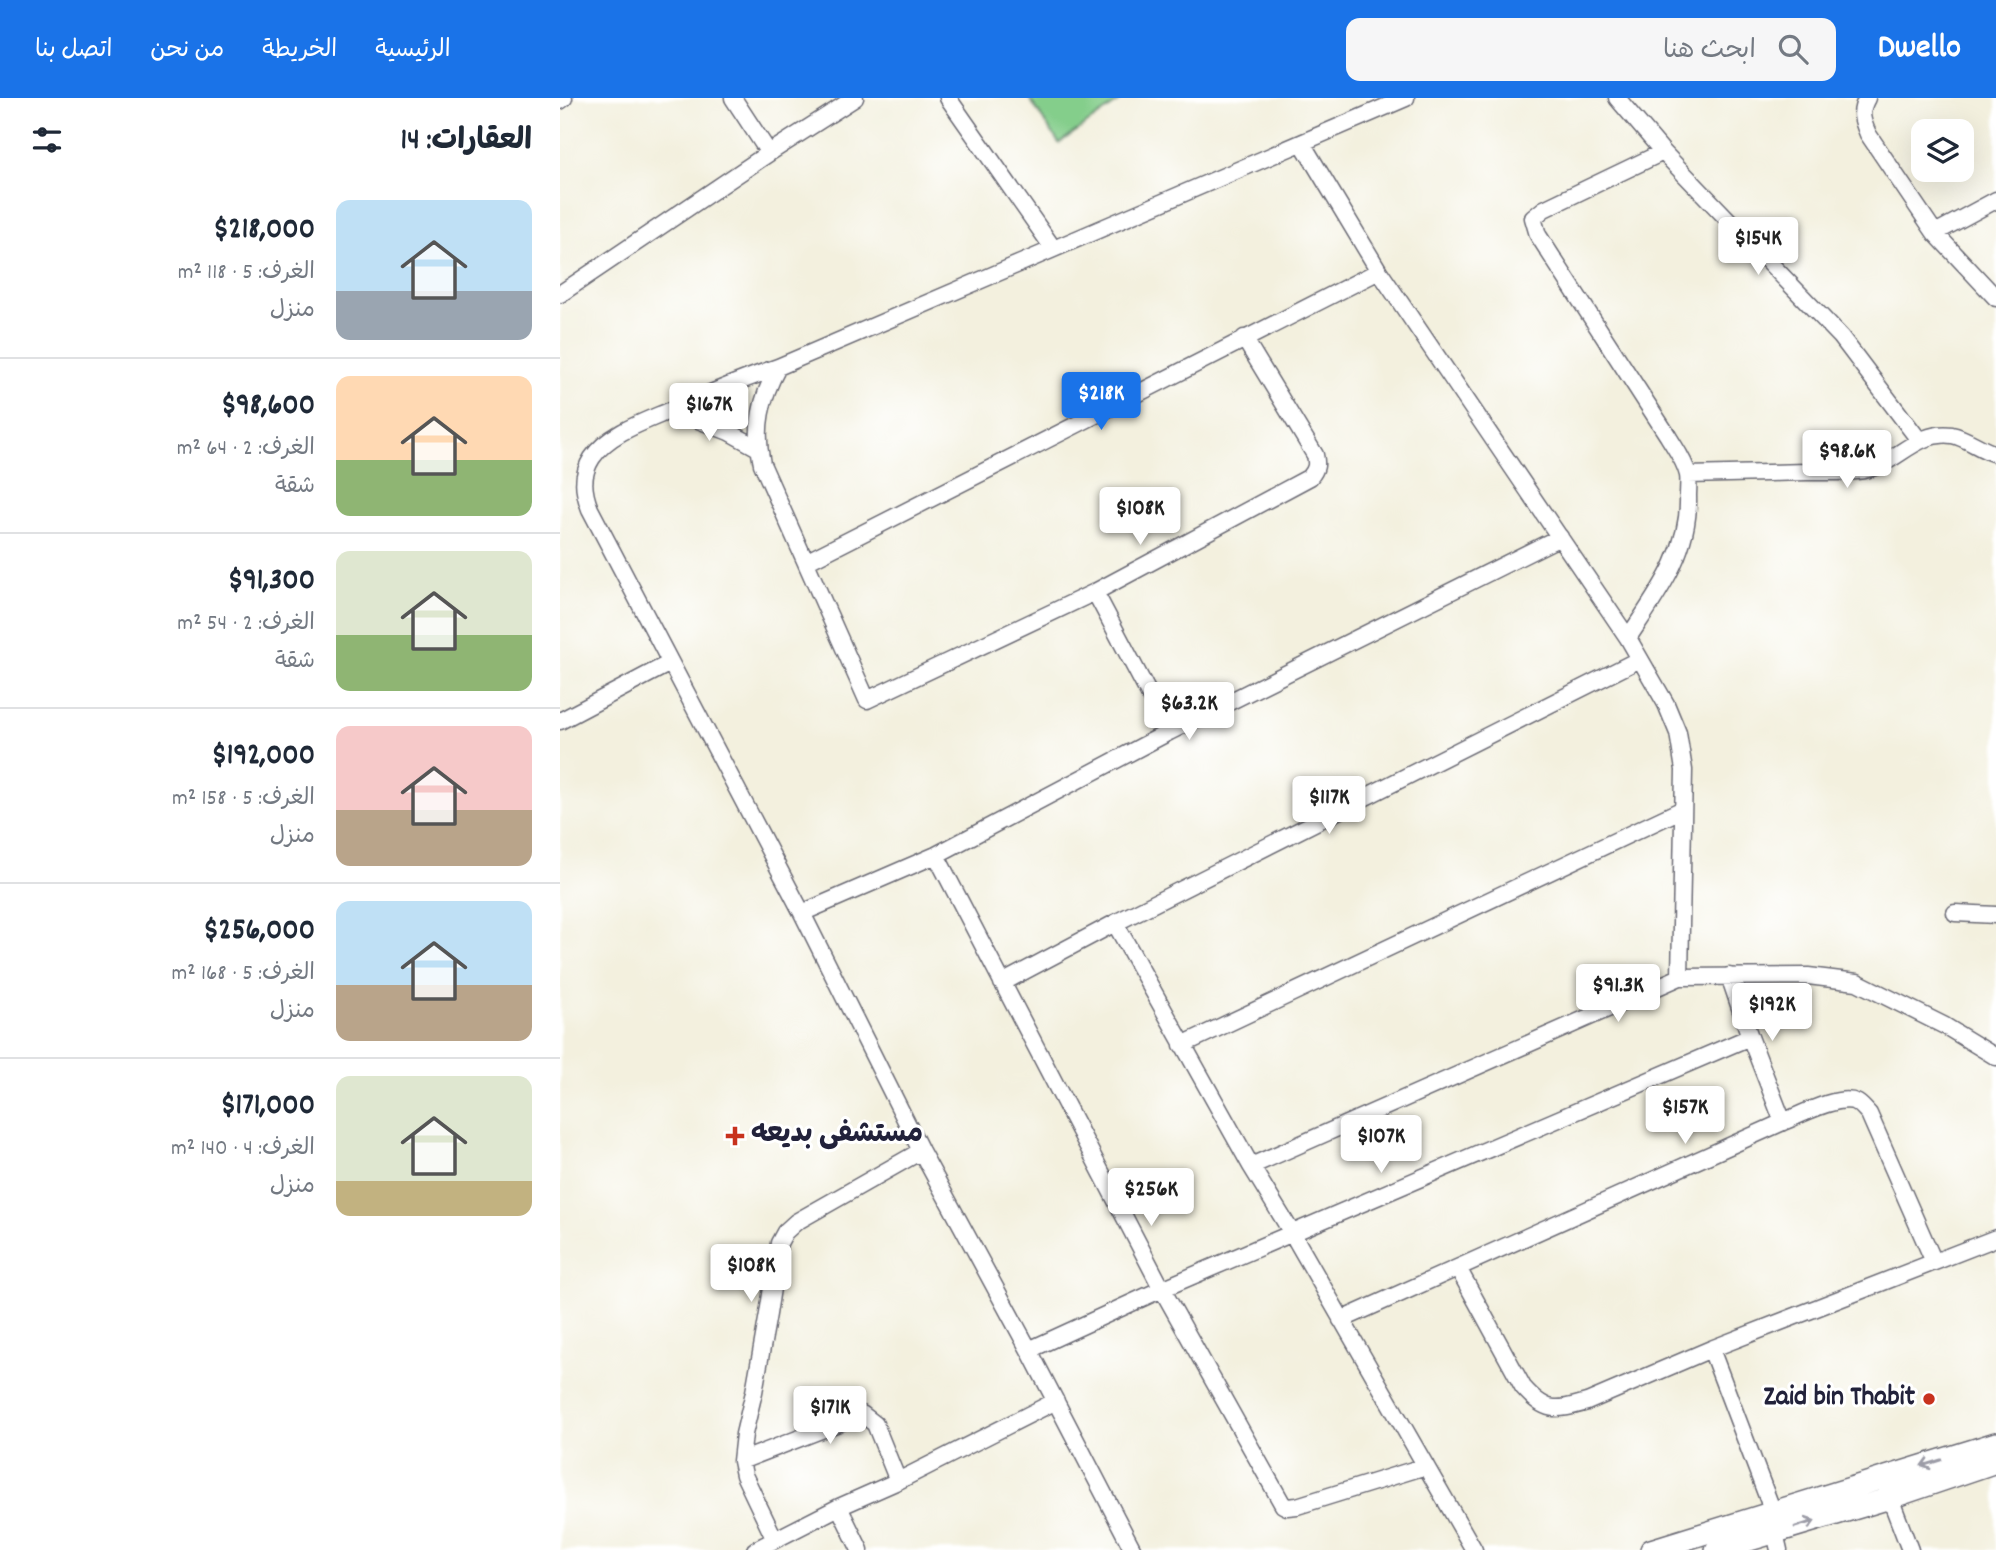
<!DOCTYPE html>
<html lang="ar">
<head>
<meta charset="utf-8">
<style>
  body { margin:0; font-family:Dekko,"Playpen Sans Arabic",sans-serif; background:#f6f6f7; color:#1f2937; direction:rtl; height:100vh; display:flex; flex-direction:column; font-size:26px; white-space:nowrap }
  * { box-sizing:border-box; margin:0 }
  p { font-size:23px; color:#747a83 }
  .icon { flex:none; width:38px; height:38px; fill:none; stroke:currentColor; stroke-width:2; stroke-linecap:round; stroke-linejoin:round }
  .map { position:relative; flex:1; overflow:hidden; direction:ltr }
  .sheet { display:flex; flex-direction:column; background:#fff; width:560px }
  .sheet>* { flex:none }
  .tools { position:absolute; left:1351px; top:21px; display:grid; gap:14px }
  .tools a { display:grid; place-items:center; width:63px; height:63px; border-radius:14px; background:#fff; box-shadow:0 7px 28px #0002; font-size:35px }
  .price { position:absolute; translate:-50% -60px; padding:0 16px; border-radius:7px; background:#fff; color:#222; font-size:23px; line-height:46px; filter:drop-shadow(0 2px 4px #0008) }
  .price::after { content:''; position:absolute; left:50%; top:42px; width:21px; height:16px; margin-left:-10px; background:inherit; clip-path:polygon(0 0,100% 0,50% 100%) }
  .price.active { background:#1a73e8; color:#fff }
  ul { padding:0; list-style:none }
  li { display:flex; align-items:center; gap:21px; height:175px; padding:0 28px }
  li+li { border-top:2px solid #e0e1e3 }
  li span { display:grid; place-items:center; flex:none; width:196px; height:140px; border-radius:14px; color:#555 }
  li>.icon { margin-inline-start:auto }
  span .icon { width:84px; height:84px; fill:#fffc; stroke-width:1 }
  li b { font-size:30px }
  h2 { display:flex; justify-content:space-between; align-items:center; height:84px; padding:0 28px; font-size:30px }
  header { display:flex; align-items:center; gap:42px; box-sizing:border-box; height:98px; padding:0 35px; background:#1a73e8; color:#fff }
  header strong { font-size:33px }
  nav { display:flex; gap:38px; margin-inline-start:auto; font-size:24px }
  .search { width:490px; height:63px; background:#f6f6f7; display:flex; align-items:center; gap:18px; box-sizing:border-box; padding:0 24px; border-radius:14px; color:#747a83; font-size:26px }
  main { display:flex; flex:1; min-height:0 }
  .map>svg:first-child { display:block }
  .green { fill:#84ce8b; stroke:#537863; stroke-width:2 }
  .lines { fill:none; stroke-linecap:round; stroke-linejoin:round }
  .minor-casing { stroke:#6b6a74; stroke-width:19 }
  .tertiary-casing { stroke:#6b6a74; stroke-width:24 }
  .minor { stroke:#fff; stroke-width:16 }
  .tertiary { stroke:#fff; stroke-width:21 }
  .oneway { stroke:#9c9ca7 }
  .poi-dot { fill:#c8321e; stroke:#fff; stroke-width:2.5 }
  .labels { text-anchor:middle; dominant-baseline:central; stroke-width:6; stroke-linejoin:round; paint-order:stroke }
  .poi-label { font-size:28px; font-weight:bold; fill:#22223b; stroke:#fff; text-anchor:start }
</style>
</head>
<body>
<header>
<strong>Dwello</strong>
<div class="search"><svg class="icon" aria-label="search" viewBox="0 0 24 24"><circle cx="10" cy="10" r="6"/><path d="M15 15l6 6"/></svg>ابحث هنا</div>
<nav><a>الرئيسية</a><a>الخريطة</a><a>من نحن</a><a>اتصل بنا</a></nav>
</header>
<main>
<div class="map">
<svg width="1436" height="1452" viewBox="0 0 1436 1452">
  <rect width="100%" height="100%" fill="#fff"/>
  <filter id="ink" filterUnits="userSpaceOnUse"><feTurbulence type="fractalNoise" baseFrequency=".0143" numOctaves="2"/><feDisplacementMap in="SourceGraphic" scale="14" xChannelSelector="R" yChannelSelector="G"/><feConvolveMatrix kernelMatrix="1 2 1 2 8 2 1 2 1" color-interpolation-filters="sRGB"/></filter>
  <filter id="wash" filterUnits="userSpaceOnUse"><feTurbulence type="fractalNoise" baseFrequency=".00686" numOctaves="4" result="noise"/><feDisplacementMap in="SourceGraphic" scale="28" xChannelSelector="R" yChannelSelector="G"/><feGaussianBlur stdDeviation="1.57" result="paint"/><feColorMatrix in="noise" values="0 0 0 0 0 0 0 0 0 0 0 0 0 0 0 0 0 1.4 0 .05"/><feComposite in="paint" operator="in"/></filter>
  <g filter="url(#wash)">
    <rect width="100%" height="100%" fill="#f3f0de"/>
    <path class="green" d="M469 0H564L499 45Z"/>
  </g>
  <g filter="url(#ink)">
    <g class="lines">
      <g class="minor-casing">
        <path id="minor" d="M173 0 209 55
          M388 0 493 150
          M1057 0 1103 54 1281 239 1359 342
          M1307 0C1299 14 1302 22 1308 36L1375 135 1436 200
          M0 3 4 0
          M742 45 819 173 1068 540 1106 606 1118 635 1124 672 1120 879
          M1375 135 1436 102
          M0 196 209 55 295 0
          M218 269C201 300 194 330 202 366L307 602 535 494 750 379C757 371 757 366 755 357L684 240
          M112 312 169 334 198 350
          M1128 377C1167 376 1206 375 1246 374 1265 374 1285 375 1304 372 1337 366 1356 332 1392 337 1407 340 1421 352 1436 356
          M246 464 819 173
          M535 494 609 634
          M1068 540C1097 496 1130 454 1128 398 1128 392 1129 383 1128 377 1125 363 1115 350 1108 338L978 137 973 120 984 111 1103 54
          M0 623 110 565
          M376 757 602 1191 723 1407 727 1409 737 1408 866 1368
          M242 815 376 757 609 634 1000 439
          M1395 815 1436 817
          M555 825 691 1068 732 1135 914 1452
          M1169 878 1190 939 1223 1024
          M442 885 555 825 1080 561
          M622 947 1123 711
          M691 1068 1120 879 1248 878 1297 884 1385 928 1436 959
          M898 1170 963 1289C986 1315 995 1313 1027 1304L1151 1251 1436 1140
          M781 1222 1223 1024C1240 1017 1279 996 1296 1004 1301 1006 1305 1012 1309 1016L1374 1164
          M1151 1251 1213 1414
          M469 1252 602 1191 1190 939
          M181 1363 302 1316 315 1326 338 1383
          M1327 1392 1350 1452
          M279 1409 300 1452
          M1215 1435 1219 1452
          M215 1442 184 1377 181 1363 184 1336 194 1294 208 1216 219 1145 225 1134 236 1124 361 1053
          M195 1452 279 1409 338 1383 496 1303
          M573 1452 469 1252 361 1053 242 815 30 411C23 393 21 377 32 360 48 336 83 324 109 313 145 297 181 282 218 269L846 0"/>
      </g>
      <g class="tertiary-casing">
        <path id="tertiary" d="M1091 1452 1436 1345
          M1156 1452 1330 1400 1436 1364"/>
      </g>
      <use href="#minor" class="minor"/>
      <use href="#tertiary" class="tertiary"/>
    </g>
    <defs><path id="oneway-shaft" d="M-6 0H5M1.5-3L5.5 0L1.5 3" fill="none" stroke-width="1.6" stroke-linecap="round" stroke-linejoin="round" transform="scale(1.75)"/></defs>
    <g class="oneway">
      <use href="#oneway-shaft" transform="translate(1371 1365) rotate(163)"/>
      <use href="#oneway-shaft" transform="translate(1245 1426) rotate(-17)"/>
    </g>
  </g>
  <g class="poi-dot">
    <path d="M171.5 1027.5h7v7h7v7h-7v7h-7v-7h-7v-7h7z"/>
    <circle cx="1369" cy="1301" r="7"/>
  </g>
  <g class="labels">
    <g class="poi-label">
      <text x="191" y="1038">مستشفى بديعه</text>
      <text x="1355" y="1301" text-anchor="end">Zaid bin Thabit</text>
    </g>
  </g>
</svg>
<div class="tools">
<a><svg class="icon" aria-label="layers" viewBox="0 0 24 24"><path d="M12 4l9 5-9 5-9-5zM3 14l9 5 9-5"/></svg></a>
</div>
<b class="price" style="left:1198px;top:179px">$154K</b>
<b class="price active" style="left:541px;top:334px">$218K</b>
<b class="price" style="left:149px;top:345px">$167K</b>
<b class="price" style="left:1287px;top:392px">$98.6K</b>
<b class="price" style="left:580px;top:449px">$108K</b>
<b class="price" style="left:629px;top:644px">$63.2K</b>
<b class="price" style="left:769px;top:738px">$117K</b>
<b class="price" style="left:1058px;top:926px">$91.3K</b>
<b class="price" style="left:1212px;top:945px">$192K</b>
<b class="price" style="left:1125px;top:1048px">$157K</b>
<b class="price" style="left:821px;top:1077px">$107K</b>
<b class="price" style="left:591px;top:1130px">$256K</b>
<b class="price" style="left:191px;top:1206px">$108K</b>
<b class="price" style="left:270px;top:1348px">$171K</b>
</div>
<section class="sheet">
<h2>العقارات: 14<svg class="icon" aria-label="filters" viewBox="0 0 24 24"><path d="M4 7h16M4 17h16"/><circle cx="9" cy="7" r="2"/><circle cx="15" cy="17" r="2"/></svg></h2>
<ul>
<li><span style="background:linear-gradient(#bfe0f5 65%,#9aa5b1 0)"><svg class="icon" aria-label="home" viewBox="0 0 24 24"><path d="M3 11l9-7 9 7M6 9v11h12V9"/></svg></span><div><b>$218,000</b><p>الغرف: 5 · 118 m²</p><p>منزل</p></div></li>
<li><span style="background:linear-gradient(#ffd9b3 60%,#8fb573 0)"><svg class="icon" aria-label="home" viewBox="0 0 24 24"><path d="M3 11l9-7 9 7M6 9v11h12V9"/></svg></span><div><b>$98,600</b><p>الغرف: 2 · 64 m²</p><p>شقة</p></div></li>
<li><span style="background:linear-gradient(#dfe7d0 60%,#8fb573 0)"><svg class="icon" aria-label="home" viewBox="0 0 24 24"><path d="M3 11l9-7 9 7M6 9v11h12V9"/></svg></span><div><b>$91,300</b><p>الغرف: 2 · 54 m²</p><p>شقة</p></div></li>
<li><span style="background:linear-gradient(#f6c9c9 60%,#b9a48a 0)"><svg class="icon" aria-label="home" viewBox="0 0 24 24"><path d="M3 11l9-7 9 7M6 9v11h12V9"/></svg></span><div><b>$192,000</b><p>الغرف: 5 · 158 m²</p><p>منزل</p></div></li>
<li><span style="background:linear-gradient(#bfe0f5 60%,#b9a48a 0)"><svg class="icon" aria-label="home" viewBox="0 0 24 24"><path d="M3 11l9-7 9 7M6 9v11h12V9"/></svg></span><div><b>$256,000</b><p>الغرف: 5 · 168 m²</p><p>منزل</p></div></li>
<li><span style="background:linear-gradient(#dfe7d0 75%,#c2b280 0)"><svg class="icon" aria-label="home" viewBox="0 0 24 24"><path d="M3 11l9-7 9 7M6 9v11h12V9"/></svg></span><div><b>$171,000</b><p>الغرف: 4 · 140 m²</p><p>منزل</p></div></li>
</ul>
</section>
</main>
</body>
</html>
